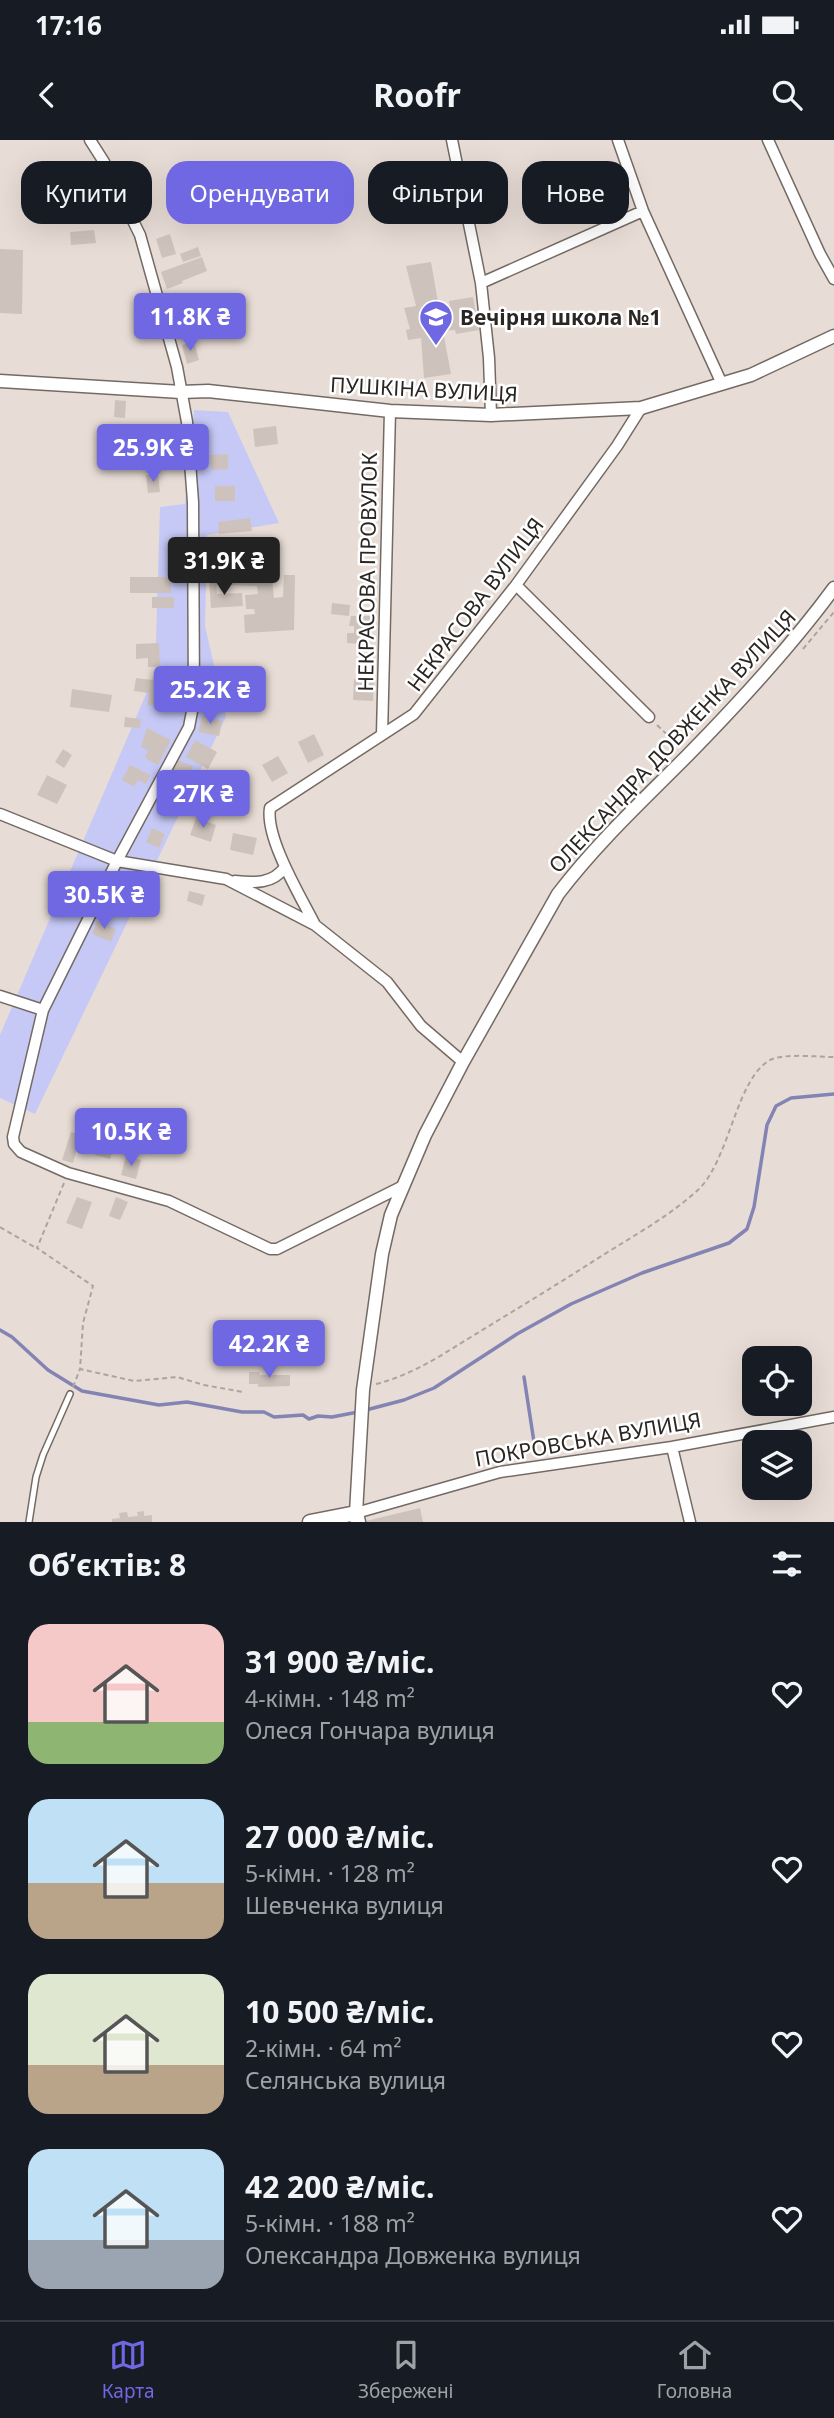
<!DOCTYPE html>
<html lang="uk">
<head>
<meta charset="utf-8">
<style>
  body { margin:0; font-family:"Noto Sans",sans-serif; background:#20242c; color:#f1f3f6; height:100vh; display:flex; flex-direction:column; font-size:26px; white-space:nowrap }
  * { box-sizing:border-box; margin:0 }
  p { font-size:23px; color:#9ea1a6 }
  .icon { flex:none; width:38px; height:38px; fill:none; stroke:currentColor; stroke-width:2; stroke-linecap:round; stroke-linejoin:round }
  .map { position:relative; height:1382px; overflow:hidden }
  .details { display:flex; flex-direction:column; background:#171b24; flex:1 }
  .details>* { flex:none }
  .guide { position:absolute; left:21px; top:21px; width:793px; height:63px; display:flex; gap:14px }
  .controls { position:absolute; left:742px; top:1206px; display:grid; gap:14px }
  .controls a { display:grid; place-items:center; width:70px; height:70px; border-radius:14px; background:#171b24; box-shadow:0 7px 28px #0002; font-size:35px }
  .price { position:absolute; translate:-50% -60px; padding:0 16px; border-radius:7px; background:#6f68e2; color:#fff; font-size:23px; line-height:46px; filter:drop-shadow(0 2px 4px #0008) }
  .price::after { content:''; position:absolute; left:50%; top:42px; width:21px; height:16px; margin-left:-10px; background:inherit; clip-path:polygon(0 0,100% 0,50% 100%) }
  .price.active { background:#222; color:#fff }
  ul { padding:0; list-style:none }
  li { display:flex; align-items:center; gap:21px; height:175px; padding:0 28px }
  li span { display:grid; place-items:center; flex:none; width:196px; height:140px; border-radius:21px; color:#555 }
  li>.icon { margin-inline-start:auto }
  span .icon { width:84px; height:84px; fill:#fffc; stroke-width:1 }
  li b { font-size:30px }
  h2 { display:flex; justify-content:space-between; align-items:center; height:84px; padding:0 28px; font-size:30px }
  .chip { padding:0 24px; border-radius:21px; background:#171b24; box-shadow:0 7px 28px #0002; font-size:24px; line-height:63px }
  .chip.active { background:#6f68e2; color:#fff }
  .status { display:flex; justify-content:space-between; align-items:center; height:49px; padding:0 35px; background:#171b24; direction:ltr }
  .status svg { height:19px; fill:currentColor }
  header { display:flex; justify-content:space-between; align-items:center; height:91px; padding:0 28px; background:#171b24; font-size:32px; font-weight:700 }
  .menu { display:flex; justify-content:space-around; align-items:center; height:98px; border-top:2px solid #363941; background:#171b24; font-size:19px; color:#9ea1a6 }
  .menu a { display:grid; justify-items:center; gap:4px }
  .menu .active { color:#6f68e2 }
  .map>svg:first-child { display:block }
  .green { fill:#c6c9f6 }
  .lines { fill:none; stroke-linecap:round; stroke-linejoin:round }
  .stream { stroke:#8384b3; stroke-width:3.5 }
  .building { fill:#cec3bc }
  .service-casing { stroke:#746a64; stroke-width:8 }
  .minor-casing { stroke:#746a64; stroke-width:13 }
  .tertiary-casing { stroke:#746a64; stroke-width:15 }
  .secondary-casing { stroke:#746a64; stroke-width:17 }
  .path { stroke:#aca49e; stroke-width:2; stroke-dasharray:5 3.5; stroke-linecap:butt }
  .service { stroke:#fff; stroke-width:5 }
  .minor { stroke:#fff; stroke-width:10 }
  .tertiary { stroke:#fff; stroke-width:12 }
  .secondary { stroke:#fff; stroke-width:14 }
  .labels { text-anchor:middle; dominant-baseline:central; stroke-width:5; stroke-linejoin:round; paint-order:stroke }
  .poi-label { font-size:21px; font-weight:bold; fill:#2a2623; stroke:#fff; text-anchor:start }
  .street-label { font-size:21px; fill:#2a2623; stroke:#fff }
</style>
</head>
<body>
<div class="status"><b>17:16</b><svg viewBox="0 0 49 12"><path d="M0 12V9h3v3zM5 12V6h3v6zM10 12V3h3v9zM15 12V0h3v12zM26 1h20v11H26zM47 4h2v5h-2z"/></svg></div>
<header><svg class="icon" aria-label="back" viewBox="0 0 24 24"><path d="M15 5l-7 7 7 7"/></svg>Roofr<svg class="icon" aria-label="search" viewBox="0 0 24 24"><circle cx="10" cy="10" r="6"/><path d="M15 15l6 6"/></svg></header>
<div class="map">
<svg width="834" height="1382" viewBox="0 0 834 1382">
  <rect width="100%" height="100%" fill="#e8ddd6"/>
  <path class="green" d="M194 270 228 272 279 383 207 395 205 486 226 577 35 974 0 958V895L155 533 160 367 185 364Z"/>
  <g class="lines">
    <path class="stream" d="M0 1190 12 1197 48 1230 82 1251 159 1265 187 1262 242 1272H264L274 1277 303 1275 309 1279 318 1276 332 1277 358 1272
      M524 1237 536 1315
      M366 1270 404 1260 434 1248 517 1194 571 1164 642 1133 729 1103 747 1089 754 1067 767 985 776 966 791 958 834 954"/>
  </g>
  <path class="building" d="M96 41 101 57 94 59 96 65 85 68 86 71 70 76 65 62 72 59 69 50Z
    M94 90 96 103 71 105 70 92Z
    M170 94 176 114 162 118 156 99Z
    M198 107 201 116 183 122 180 114Z
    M0 109 23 110 22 174 0 173Z
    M202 117 207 131 182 141 183 143 167 149 161 132Z
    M431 122 442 185 453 183 449 161 473 157 479 190 456 194 455 190 443 191 451 234 424 238 421 198 408 200 406 190 410 189 404 168 416 166 406 126Z
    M194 202 199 220 187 224 182 205Z
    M115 260 126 261 125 278 114 277Z
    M276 286 278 304 255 307 253 289Z
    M146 306V309L159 308 160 323 129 325 128 307Z
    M228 314V329L211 330 210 315Z
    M158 334 160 352 148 353 146 335Z
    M215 346H235V361H215Z
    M250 378 252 391 219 394 218 382Z
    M212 406 262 407 270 419 274 458 283 457 284 435H295L294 490 245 493 244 475 255 474 254 469H246L245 455 258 454 257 446 230 445V425H212Z
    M130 437H171V453H130Z
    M216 438 217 454 242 453 243 466 211 468 209 439Z
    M152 457H174V468H152Z
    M332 463 350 465 349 476 331 474Z
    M351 476H370V505L347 503V493H354V486H349Z
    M159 503 160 527H148V518L136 519V504Z
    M136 538 169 542 166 567 147 565 149 553 134 551Z
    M354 539 374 540 373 561 353 560Z
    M72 549 112 555 109 572 70 567Z
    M218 551H246V569L218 570Z
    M202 576 222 581 219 596 198 592Z
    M125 577 141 579 140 588 124 587Z
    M147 588 171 600 158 625 145 618 148 610 141 607Z
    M314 594 324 615 308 623 298 602Z
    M195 600 217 612 208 629 186 617Z
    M63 609 72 615 64 628 55 622Z
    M278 616 288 633 272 642 262 625Z
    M177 620 193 626 189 636 173 630Z
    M130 625 150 635 146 644 138 640 134 647 122 640Z
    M47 635 67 645 57 664 37 655Z
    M174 638 188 643 183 655 169 650Z
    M196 678 216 685 211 702 190 695Z
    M152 688 165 694 159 708 146 702Z
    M233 693 257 698 253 715 230 710Z
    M134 735 153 740 149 752 131 747Z
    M69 749 87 757 80 774 61 766Z
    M113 750 129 757 122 772 106 765Z
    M189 751 205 755 202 766 187 761Z
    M97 781 116 789 111 802 92 794Z
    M71 992 81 995 73 1023 62 1020Z
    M101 995 116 999 110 1019 95 1015Z
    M126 1016 141 1020 136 1039 121 1035Z
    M77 1057 92 1062 82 1089 66 1083Z
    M116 1057 128 1062 120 1080 109 1076Z
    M249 1232H259L260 1235H290V1246L258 1247V1244H249Z
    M420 1368 423 1382H366V1381Z
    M144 1371V1376L152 1375V1382H112V1379L120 1378 119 1373 127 1372 128 1377 138 1376 137 1372Z"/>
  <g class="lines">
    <g class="service-casing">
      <path id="service" d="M29 1382 36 1337 43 1315 70 1254"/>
    </g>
    <g class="minor-casing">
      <path id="minor" d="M90 0 104 22 140 95 177 227 187 282 193 362 194 561 189 587 117 721 43 870 13 997 14 1004 21 1012 68 1033 169 1061 270 1109H277L403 1046
        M452 0 481 143 489 218 491 275
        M618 0 643 71 722 244
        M768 0 820 114 834 139
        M481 143 643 71
        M516 445 649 577
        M382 595 390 271
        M0 674 117 721 226 739 315 785 387 842 421 886 463 922
        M235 741C255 743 273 744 285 727
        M315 785C301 757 265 698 270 668L414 574 516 445 617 306 641 268
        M0 856 43 870
        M672 1307 690 1382
        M356 1373 500 1332 672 1307 834 1277"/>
    </g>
    <g class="tertiary-casing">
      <path id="tertiary" d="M0 241 181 252 208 251 390 271 491 275 641 268 751 235 834 196
        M356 1373 363 1250 382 1114 391 1075 425 995 463 922 558 754C596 704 642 661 686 617 738 564 790 508 834 448"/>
    </g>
    <g class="secondary-casing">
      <path id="secondary" d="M310 1382 356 1373 358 1382"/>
    </g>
    <path class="path" d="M803 509 834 472
      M657 585 678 605
      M64 1043 37 1108 93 1146 83 1183 80 1229 134 1241 177 1237 204 1245 243 1252
      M0 1087 36 1108
      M376 1244C412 1235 440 1216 471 1197 510 1173 550 1149 589 1124 624 1101 668 1078 699 1049 730 1018 736 939 770 920 784 913 818 917 834 917
      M73 1247 80 1229"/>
    <use href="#service" class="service"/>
    <use href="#minor" class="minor"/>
    <use href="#tertiary" class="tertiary"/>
    <use href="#secondary" class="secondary"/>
  </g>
  <defs>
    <g id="school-pin" transform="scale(1.75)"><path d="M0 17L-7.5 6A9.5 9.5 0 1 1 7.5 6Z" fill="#6f68e2" stroke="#fff"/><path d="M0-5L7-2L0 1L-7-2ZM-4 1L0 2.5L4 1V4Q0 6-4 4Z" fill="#fff"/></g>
  </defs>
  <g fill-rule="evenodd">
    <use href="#school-pin" x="436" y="177"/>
  </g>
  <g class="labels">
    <g class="poi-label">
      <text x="460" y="177">Вечірня школа №1</text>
    </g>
    <g class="street-label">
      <text transform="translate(424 249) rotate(3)">ПУШКІНА ВУЛИЦЯ</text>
      <text transform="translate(367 432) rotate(-89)">НЕКРАСОВА ПРОВУЛОК</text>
      <text transform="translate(475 464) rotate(-53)">НЕКРАСОВА ВУЛИЦЯ</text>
      <text transform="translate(672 601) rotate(-47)">ОЛЕКСАНДРА ДОВЖЕНКА ВУЛИЦЯ</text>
      <text transform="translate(588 1299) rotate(-10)">ПОКРОВСЬКА ВУЛИЦЯ</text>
    </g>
  </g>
</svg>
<div class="controls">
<a><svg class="icon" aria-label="locate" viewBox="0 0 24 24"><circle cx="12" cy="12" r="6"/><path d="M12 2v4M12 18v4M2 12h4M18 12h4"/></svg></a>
<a><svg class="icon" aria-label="layers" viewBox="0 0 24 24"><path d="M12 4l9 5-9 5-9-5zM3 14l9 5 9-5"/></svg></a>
</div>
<b class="price" style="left:190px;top:213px">11.8K ₴</b>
<b class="price" style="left:153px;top:344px">25.9K ₴</b>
<b class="price active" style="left:224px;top:457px">31.9K ₴</b>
<b class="price" style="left:210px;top:586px">25.2K ₴</b>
<b class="price" style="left:203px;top:690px">27K ₴</b>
<b class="price" style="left:104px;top:791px">30.5K ₴</b>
<b class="price" style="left:131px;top:1028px">10.5K ₴</b>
<b class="price" style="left:269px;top:1240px">42.2K ₴</b>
<div class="guide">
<a class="chip">Купити</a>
<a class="chip active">Орендувати</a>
<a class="chip">Фільтри</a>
<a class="chip">Нове</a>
</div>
</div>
<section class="details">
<h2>Об’єктів: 8<svg class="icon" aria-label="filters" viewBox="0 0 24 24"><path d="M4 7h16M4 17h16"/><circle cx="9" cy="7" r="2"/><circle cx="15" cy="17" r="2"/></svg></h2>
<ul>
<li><span style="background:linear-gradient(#f6c9c9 70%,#8fb573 0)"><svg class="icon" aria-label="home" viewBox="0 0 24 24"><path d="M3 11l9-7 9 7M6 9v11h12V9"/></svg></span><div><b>31 900 ₴/міс.</b><p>4-кімн. · 148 m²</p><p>Олеся Гончара вулиця</p></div><svg class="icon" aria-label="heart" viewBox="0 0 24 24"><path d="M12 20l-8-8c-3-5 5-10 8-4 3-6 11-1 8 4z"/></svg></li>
<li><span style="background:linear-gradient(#bfe0f5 60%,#b9a48a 0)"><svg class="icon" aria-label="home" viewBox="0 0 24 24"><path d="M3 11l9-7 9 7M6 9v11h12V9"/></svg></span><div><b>27 000 ₴/міс.</b><p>5-кімн. · 128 m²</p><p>Шевченка вулиця</p></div><svg class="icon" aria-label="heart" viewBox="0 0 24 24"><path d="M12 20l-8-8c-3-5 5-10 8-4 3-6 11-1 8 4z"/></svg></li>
<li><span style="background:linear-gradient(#dfe7d0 65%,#b9a48a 0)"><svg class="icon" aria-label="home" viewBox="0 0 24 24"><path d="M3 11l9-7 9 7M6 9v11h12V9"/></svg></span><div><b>10 500 ₴/міс.</b><p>2-кімн. · 64 m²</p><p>Селянська вулиця</p></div><svg class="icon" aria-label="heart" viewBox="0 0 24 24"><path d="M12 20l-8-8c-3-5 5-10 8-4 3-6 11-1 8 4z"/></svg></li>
<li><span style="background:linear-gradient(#bfe0f5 65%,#9aa5b1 0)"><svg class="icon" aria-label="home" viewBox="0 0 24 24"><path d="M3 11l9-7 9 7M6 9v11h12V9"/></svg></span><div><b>42 200 ₴/міс.</b><p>5-кімн. · 188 m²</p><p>Олександра Довженка вулиця</p></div><svg class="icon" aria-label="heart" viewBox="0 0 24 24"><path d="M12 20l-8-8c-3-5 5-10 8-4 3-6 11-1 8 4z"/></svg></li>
</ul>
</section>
<nav class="menu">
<a class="active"><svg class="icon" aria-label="map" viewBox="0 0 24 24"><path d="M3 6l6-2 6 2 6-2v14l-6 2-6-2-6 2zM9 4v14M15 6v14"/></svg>Карта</a>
<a><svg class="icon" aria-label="saved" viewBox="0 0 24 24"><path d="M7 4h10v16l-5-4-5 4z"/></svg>Збережені</a>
<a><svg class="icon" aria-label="home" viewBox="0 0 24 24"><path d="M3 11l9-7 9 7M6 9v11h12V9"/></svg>Головна</a>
</nav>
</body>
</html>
